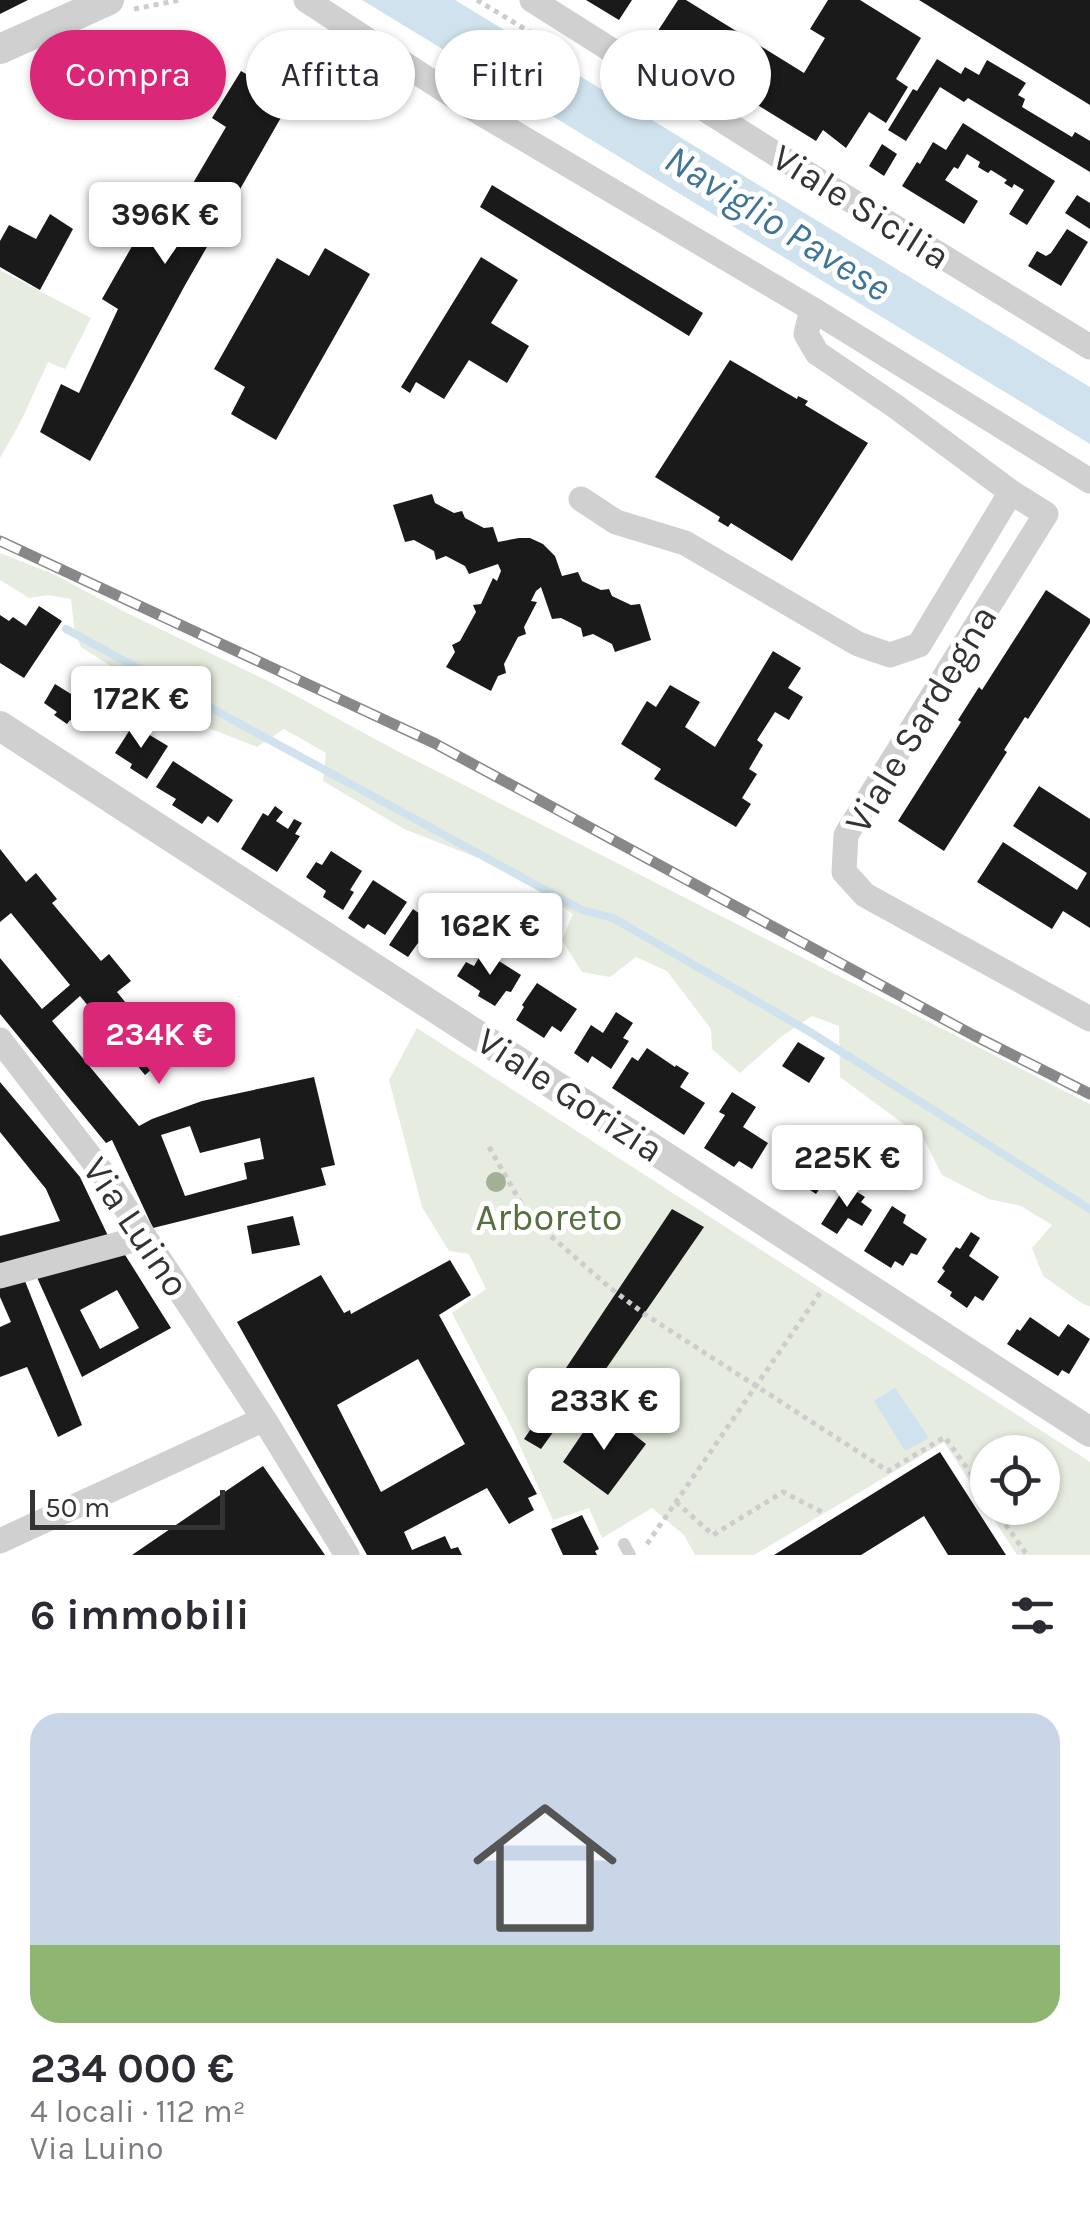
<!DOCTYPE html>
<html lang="it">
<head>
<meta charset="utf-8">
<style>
  body { margin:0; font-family:Karla,sans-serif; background:#f7f7f7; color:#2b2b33; height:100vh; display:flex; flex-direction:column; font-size:38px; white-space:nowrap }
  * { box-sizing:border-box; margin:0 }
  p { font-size:32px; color:#7c7c81 }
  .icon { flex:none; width:55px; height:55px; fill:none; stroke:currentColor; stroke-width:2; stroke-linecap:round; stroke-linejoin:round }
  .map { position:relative; height:1555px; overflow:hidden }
  .drawer { display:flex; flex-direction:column; background:#fff; flex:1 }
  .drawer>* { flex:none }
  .banner { position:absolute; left:30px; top:30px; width:1030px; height:90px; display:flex; gap:20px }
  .tools { position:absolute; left:970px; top:1435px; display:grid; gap:20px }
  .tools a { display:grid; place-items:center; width:90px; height:90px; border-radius:50%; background:#fff; box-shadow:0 2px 8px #0004; font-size:50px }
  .scale { position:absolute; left:30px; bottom:25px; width:195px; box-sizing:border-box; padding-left:10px; border:5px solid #333; border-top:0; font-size:28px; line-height:35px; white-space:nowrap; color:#333; -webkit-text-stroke:8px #fff; paint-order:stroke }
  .price { position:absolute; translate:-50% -85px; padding:0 22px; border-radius:10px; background:#fff; color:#222; font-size:32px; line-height:65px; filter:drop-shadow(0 2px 5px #0008) }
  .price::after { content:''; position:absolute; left:50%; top:60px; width:30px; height:22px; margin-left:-15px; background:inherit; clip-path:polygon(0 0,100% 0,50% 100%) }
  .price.on { background:#db2777; color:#fff }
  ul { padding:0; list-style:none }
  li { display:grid; align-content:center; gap:20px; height:530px; padding:0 30px }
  li span { display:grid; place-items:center; height:310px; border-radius:30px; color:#555 }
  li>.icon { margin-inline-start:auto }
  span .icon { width:180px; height:180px; fill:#fffc; stroke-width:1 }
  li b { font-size:42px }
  h2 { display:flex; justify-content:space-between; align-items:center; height:120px; padding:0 30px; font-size:42px }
  .tag { padding:0 35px; border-radius:45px; background:#fff; box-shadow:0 2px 8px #0004; font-size:35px; line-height:90px }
  .tag.on { background:#db2777; color:#fff }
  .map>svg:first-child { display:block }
  .green { fill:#e6ecdf; fill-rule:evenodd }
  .water { fill:#cfe2ee }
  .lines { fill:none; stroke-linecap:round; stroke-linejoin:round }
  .stream { stroke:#cfe2ee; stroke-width:8 }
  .building { fill:#1a1a1a; fill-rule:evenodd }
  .path { stroke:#cdcdcd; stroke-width:5; stroke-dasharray:5 5; stroke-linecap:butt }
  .service { stroke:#d0d0d0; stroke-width:12 }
  .minor { stroke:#d0d0d0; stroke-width:25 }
  .tertiary { stroke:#d0d0d0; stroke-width:30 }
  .rail-casing { stroke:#888; stroke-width:11 }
  .rail { stroke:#fff; stroke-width:8; stroke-dasharray:22; stroke-linecap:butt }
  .tree { fill:#a2b095 }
  .labels { text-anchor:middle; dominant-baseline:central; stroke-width:10; stroke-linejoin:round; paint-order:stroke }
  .street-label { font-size:38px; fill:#333; stroke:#fff }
  .park-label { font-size:38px; fill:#56703f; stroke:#fff }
  .water-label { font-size:40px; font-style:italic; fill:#3f7597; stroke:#fff }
</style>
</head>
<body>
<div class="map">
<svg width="1090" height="1555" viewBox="0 0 1090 1555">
  <rect width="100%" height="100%" fill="#fff"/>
  <path class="green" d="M0 270 91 318 65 369 48 362 21 421 0 458Z
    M0 553 53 574 127 613 274 684 397 751 1090 1104V1306L1083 1304 1043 1276 1032 1248 1052 1225 1021 1206 989 1199 942 1175 924 1139 840 1077 839 1026 812 1016 781 1037 740 1073 712 1049 711 1029 667 971 636 957 610 977 582 972 562 940 573 914 507 869 404 829 323 781 326 753 284 729 257 747 206 727 81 647 75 634 71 599 48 595 29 598 0 580Z
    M417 1028 1090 1462V1555H1017L944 1442 754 1555H695L684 1535 652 1508 602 1538 589 1508 553 1520 512 1428 452 1313 486 1289 469 1254 449 1251 422 1207 389 1080ZM988 1452H1042V1508H988Z"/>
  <path class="water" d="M362 0H455L1090 387V444Z
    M895 1388 929 1438 905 1451 874 1401Z"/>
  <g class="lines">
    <path class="stream" d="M66 629 582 910 613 918 810 1032 1090 1209"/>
  </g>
  <path class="building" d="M0 0H28L0 14Z
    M586 0H632L619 20Z
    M678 0H686L804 73 825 38 810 29 828 0H860L921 38 896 79 908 87 886 123 869 112 846 148 823 130 816 141 652 40Z
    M919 0H1090V105Z
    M937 59 961 74 965 67 979 75 987 60 1026 83 1018 95 1025 99 1022 107 1072 137 1075 132 1090 141V172L968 98 964 102 940 87 906 141 888 130 913 89 917 91Z
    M241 71 291 100 184 287 90 461 40 432 61 384 79 393 118 309 102 299 160 197 179 207 226 127 212 118Z
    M963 123 1055 181 1027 225 1009 214 1024 190 1014 184 1012 188 1004 183 1007 180 991 170 988 173 978 167 980 162 967 154 958 169 954 167 945 180 978 201 964 224 902 186 917 162 920 164 933 142 946 150Z
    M882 144 897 154 884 176 869 166Z
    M492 185 703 313 689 336 480 207Z
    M1077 195 1090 203V229L1065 213Z
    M50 214 73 229 40 290 0 267V241L9 225 36 239Z
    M1067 229 1088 242 1061 286 1028 266 1037 251 1046 256 1051 253Z
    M325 248 370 274 276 440 231 414 245 387 214 369 277 258 309 276Z
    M481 257 518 280 491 323 529 346 507 383 469 360 444 399 416 382 410 393 401 387Z
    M730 360 797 399 798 396 808 401 805 405 868 443 792 561 731 523 728 527 718 521 720 517 655 477Z
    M432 494 435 503 454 513 462 511 465 518 484 528 493 527 498 542 519 538H530L543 544 555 556 562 576 578 572 582 581 601 590 609 589 612 596 631 605 640 604 651 640 615 652 612 644 593 634 583 637 581 628 561 618 552 619 541 587 536 591 531 601 537 602 524 627 526 634 518 637 504 664 506 673 498 676 491 691 446 667 455 652 452 645 460 641 476 612 473 605 481 604 493 578 497 581 501 571 498 564 469 574 465 566 446 556 436 560 434 551 414 540 405 542 393 505Z
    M1046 590 1090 619V623L1028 719 1025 717 1004 750 1007 752 944 851 898 821 961 722 958 720 979 687 982 690Z
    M39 606 62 621 24 678 0 663V615L9 621 13 617 26 626Z
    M773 651 801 668 788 688 803 697 789 720 775 712 757 740 763 745 749 769 757 774 742 798 751 804 736 827 654 779 661 769 621 744 647 701 656 707 670 685 700 702 685 727 715 747Z
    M55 684 71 694 75 688 85 695 82 702 97 711 84 730 70 720 67 724 54 715 57 712 44 703Z
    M133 725 168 746 147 779 130 768 132 764 115 753Z
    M173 761 233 800 218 823 208 816 202 824 172 805 176 799 156 787Z
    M1039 786 1090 819V928L1063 911 1052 929 977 882 1003 842 1077 890 1087 873 1013 826Z
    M275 806 283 812 276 821 288 829 294 819 302 823 295 834 300 836 277 872 241 849 263 813 268 816Z
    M0 849 26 882 36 873 57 899 52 903 101 961 109 954 131 981 117 992 168 1055 145 1075 80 996 52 1021 139 1126 152 1119 202 1101 314 1077 335 1165 321 1168 326 1185 153 1228 112 1140 106 1143 0 1014V958L42 1009 70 985 11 913 0 922ZM190 1126 200 1153 260 1138 264 1159 244 1163 247 1179 185 1196 161 1135Z
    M331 851 362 871 350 890 354 892 343 910 323 897 326 891 306 877 316 862 322 865Z
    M373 880 407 902 385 935 368 924 364 929 348 918Z
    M413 909 423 916 426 912 452 928 435 955 418 943 408 957 389 945Z
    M483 951 521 975 511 992 506 991 495 1006 478 996 480 991 457 976 466 962 474 966Z
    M537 983 577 1009 561 1032 552 1026 544 1038 516 1020 524 1007 522 1005Z
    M616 1012 633 1023 623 1038 629 1041 611 1069 592 1056 588 1063 574 1053 591 1025 603 1033Z
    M798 1042 825 1058 809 1083 782 1066Z
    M647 1048 675 1067 676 1065 689 1073 680 1087 705 1103 684 1135 612 1088 632 1057 638 1061Z
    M0 1082 80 1177 110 1240 0 1269V1236L60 1221 46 1189 0 1132Z
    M732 1092 756 1107 743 1127 768 1143 752 1169 739 1161 734 1167 704 1148 725 1115 719 1112Z
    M800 1137 837 1162 816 1194 795 1180 790 1187 775 1178Z
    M846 1185 865 1197 861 1202 872 1210 862 1226 848 1218 837 1234 821 1224Z
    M892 1206 906 1215 903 1223 927 1239 917 1255 911 1253 903 1266 895 1261 891 1268 864 1251Z
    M672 1209 704 1227 592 1389 564 1371Z
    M293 1216 300 1245 252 1254 247 1226Z
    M971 1232 980 1238 969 1256 999 1277 983 1301 975 1296 967 1308 950 1296 952 1292 937 1282 945 1271 942 1268 956 1247 960 1249Z
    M122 1250 171 1328 82 1377 35 1273ZM117 1290 139 1328 100 1349 80 1310Z
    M450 1260 471 1295 439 1315 537 1494 528 1498 534 1510 509 1524 487 1488 404 1532 412 1550 445 1536 451 1549 458 1547 462 1555H367L237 1322 321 1275 344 1313 350 1310 351 1314ZM418 1359 465 1444 381 1492 337 1405Z
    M23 1276 82 1425 58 1437 27 1367 0 1377V1327L11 1322 0 1297V1283Z
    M1030 1317 1059 1337 1068 1324 1090 1339 1069 1374 1062 1370 1058 1376 1007 1344 1017 1329 1020 1331Z
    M562 1383 579 1396 541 1449 524 1439Z
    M597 1412 623 1426 646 1444 608 1495 563 1462Z
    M940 1452 1006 1555H948L924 1516 861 1555H774Z
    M263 1466 325 1555H132L192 1514Z
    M582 1515 599 1549 595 1551 597 1555H563L551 1529Z"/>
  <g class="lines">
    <path class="path" d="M477 0 543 40
      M134 9 180 0
      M489 1147 529 1217 609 1287 646 1315 888 1471 945 1437 988 1498
      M676 1502 713 1535 783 1492 824 1513
      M994 1508 1027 1555
      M647 1544 820 1293"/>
    <path class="service" d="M624 1544 630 1555"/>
    <path class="minor" d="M306 0 472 108 812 309 1090 481
      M532 0 782 158 1090 347
      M1011 492 1046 514 846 835 844 872 865 895 1090 1019
      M581 499 616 522 685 543 858 644 890 655 919 645 1011 492 895 406 817 353 806 334 812 309
      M0 1040 104 1175 264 1419 347 1555
      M0 1276 145 1237
      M0 1541 264 1419"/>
    <path class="tertiary" d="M0 49 109 0
      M0 726 1090 1432"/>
    <g class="rail-casing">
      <path id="rail" d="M0 541 434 743 973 1035 1090 1094"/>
    </g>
    <use href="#rail" class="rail"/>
  </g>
  <circle class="tree" cx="496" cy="1182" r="10"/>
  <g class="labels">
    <g class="street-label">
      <text transform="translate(861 207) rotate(32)">Viale Sicilia</text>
      <text transform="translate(921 719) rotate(-59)">Viale Sardegna</text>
      <text transform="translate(570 1095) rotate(33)">Viale Gorizia</text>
      <text transform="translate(136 1227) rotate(56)">Via Luino</text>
    </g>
    <g class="park-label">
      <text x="549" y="1217">Arboreto</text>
    </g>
    <g class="water-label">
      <text transform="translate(778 223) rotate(32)">Naviglio Pavese</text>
    </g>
  </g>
</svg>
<div class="tools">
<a><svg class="icon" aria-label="locate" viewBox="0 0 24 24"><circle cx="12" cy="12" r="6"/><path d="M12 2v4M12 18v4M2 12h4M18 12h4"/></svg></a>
</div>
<div class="scale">50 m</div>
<b class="price" style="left:165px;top:267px">396K €</b>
<b class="price" style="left:141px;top:751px">172K €</b>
<b class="price" style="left:490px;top:978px">162K €</b>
<b class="price on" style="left:159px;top:1087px">234K €</b>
<b class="price" style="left:847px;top:1210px">225K €</b>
<b class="price" style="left:604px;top:1453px">233K €</b>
<div class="banner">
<a class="tag on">Compra</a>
<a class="tag">Affitta</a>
<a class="tag">Filtri</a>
<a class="tag">Nuovo</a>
</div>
</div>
<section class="drawer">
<h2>6 immobili<svg class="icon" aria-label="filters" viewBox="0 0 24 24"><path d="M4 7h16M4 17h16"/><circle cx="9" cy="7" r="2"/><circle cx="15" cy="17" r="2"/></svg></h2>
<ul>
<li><span style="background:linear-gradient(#c9d6e8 75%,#8fb573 0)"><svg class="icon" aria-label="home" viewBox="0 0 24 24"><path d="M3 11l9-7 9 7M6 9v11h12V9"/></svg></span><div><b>234 000 €</b><p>4 locali · 112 m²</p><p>Via Luino</p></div></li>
</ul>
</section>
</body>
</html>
